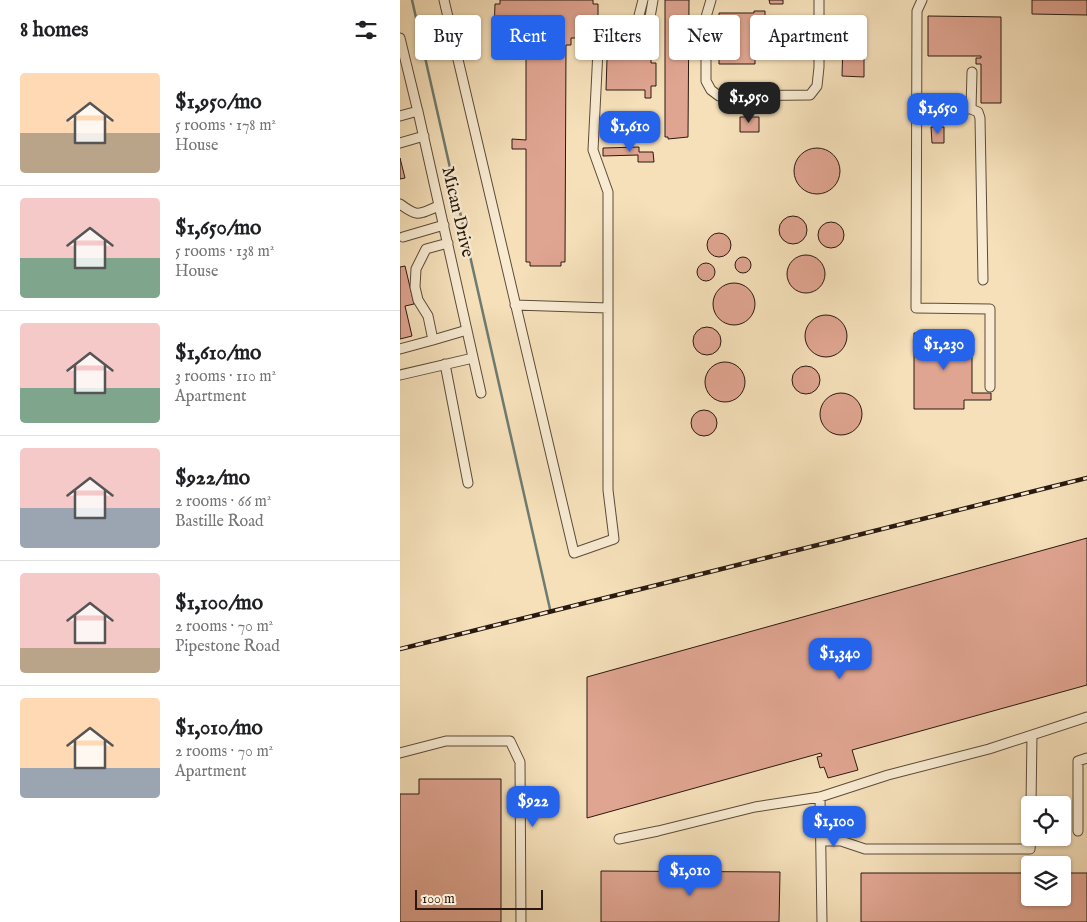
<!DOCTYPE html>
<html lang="en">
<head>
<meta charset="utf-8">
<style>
  body { margin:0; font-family:"IM FELL English",serif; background:#f2f2f2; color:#202124; height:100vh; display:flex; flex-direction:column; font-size:19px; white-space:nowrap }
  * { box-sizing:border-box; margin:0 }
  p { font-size:16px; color:#757577 }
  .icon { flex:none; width:28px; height:28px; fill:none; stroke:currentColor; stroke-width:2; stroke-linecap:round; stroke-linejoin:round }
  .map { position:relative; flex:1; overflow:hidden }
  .drawer { display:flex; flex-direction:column; background:#fff; width:400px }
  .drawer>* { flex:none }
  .guide { position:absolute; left:15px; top:15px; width:475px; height:45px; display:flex; gap:10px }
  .tools { position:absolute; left:621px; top:796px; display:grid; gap:10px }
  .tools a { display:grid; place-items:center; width:50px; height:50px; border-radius:5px; background:#fff; box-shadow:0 1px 4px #0004; font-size:25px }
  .scale { position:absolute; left:15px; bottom:12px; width:128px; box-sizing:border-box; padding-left:5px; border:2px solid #2a1910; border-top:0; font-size:14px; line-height:18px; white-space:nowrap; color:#2a1910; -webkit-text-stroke:4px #f8ebd2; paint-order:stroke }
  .price { position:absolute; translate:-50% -42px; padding:0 11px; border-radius:10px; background:#2563eb; color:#fff; font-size:16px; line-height:32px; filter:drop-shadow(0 1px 2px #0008) }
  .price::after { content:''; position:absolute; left:50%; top:30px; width:15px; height:11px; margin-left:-8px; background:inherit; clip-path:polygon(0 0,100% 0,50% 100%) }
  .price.current { background:#222; color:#fff }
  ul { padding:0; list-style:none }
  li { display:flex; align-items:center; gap:15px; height:125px; padding:0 20px }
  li+li { border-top:1px solid #e0e0e0 }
  li span { display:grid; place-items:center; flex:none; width:140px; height:100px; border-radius:5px; color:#555 }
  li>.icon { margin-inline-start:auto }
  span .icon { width:60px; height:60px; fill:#fffc; stroke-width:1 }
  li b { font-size:21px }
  h2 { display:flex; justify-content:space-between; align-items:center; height:60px; padding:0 20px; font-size:21px }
  .chip { padding:0 18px; border-radius:5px; background:#fff; box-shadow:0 1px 4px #0004; font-size:18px; line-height:45px }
  .chip.current { background:#2563eb; color:#fff }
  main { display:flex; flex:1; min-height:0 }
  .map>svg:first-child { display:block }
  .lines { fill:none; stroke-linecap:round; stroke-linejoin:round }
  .stream { stroke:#6e7b70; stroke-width:2.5 }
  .building { fill:#e0a591; stroke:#2a1910 }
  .minor-casing { stroke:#5d4b3a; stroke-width:11 }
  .minor { stroke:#f8ebd2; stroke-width:9 }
  .rail-casing { stroke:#2a1910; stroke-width:4.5 }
  .rail { stroke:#f8ebd2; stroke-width:2.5; stroke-dasharray:8; stroke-linecap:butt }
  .labels { text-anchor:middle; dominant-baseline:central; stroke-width:5; stroke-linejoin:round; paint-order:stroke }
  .street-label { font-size:18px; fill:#2a1910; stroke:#f8ebd2 }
</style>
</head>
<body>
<main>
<section class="drawer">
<h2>8 homes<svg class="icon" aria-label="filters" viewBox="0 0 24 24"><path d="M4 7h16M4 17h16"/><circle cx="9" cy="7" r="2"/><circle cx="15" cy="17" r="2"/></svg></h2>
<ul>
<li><span style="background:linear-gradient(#ffd9b3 60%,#b9a48a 0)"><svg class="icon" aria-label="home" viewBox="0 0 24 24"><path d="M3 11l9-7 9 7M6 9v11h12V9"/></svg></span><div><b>$1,950/mo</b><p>5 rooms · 178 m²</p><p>House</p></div></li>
<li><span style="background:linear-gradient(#f6c9c9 60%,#7fa58c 0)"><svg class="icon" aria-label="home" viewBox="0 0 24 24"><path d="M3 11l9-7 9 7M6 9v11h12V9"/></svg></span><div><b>$1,650/mo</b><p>5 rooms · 138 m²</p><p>House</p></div></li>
<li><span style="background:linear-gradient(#f6c9c9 65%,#7fa58c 0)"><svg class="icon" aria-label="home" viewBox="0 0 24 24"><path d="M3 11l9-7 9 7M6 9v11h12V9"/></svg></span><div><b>$1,610/mo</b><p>3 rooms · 110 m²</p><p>Apartment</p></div></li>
<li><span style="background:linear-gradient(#f6c9c9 60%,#9aa5b1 0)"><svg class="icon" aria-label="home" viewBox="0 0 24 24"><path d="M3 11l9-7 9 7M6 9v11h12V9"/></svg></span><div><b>$922/mo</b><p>2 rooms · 66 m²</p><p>Bastille Road</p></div></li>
<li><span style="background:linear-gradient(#f6c9c9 75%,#b9a48a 0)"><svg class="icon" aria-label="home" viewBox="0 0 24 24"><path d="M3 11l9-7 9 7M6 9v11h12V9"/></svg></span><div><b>$1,100/mo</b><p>2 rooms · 70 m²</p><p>Pipestone Road</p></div></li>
<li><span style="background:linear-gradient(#ffd9b3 70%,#9aa5b1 0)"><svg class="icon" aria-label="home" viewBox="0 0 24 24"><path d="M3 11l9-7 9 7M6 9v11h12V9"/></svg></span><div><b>$1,010/mo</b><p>2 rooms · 70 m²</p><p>Apartment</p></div></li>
</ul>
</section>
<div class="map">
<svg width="687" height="922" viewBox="0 0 687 922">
  <rect width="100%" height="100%" fill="#f5e0ba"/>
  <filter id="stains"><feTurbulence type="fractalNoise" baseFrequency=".004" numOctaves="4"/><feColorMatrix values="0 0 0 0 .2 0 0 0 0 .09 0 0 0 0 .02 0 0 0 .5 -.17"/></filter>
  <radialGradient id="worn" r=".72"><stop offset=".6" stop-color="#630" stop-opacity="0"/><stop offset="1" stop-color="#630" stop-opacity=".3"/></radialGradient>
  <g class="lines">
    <path class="stream" d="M12 0 150 609"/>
  </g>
  <path class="building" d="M100 0H193V4H198V32H193V38H171V45H166L165 262H161V266H130V262H126V149H112V139L126 140V45L124 44V38H100V32H94L95 4H100Z
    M265 0H289L288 137 268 139V137H265Z
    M369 0H383V4H370Z
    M632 0H687V15L632 14Z
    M354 11H365V26H355V64H319V13H354Z
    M528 16 601 17V103H581V64H576V58H581V56H528Z
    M443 43H464V77L442 76Z
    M207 59H251V63H256V86H251V98H245V90H206Z
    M340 117H359V132H340Z
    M531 127H544V143H532Z
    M239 147V152H253L254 162H238V155L203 156V148Z
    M394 171a23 23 0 1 1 46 0a23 23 0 1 1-46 0Z
    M0 158 5 178 0 179Z
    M379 230a14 14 0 1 1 28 0a14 14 0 1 1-28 0Z
    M418 235a13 13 0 1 1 26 0a13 13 0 1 1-26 0Z
    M307 245a12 12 0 1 1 24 0a12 12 0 1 1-24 0Z
    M387 274a19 19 0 1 1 38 0a19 19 0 1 1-38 0Z
    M335 265a8 8 0 1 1 16 0a8 8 0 1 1-16 0Z
    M297 272a9 9 0 1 1 18 0a9 9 0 1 1-18 0Z
    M5 266 14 304 5 306 12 336 0 339V267Z
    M313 304a21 21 0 1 1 42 0a21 21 0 1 1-42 0Z
    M405 336a21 21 0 1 1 42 0a21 21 0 1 1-42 0Z
    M293 341a14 14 0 1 1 28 0a14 14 0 1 1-28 0Z
    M514 333 572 334V393H591V400H564V409H514Z
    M305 382a20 20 0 1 1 40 0a20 20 0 1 1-40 0Z
    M392 380a14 14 0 1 1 28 0a14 14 0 1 1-28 0Z
    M420 414a21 21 0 1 1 42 0a21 21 0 1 1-42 0Z
    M291 423a13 13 0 1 1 26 0a13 13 0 1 1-26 0Z
    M687 538V685L452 750 458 770 428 778 424 767 420 768 417 757 422 756 421 753 187 818V677Z
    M19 779H101V922H0V794H19Z
    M201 871 380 872 379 922H201Z
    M461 873H630V898H662V873H687V922H461Z"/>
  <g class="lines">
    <g class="minor-casing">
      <path id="minor" d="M44 0 174 553 214 539 208 490V192L193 150 198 50 249 23 253 0
        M311 0 306 17V81L311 90 319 96 410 95 417 86 419 67V0
        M522 0 517 11 516 308 590 309V387
        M235 31 243 0
        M0 38 19 116 81 393
        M517 106 571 109 578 112 580 118 583 280
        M571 109 572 72
        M0 116 18 111
        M0 143 24 136
        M0 204C19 218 18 214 39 206
        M3 237 44 225
        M48 243 26 249 16 269 15 287 18 300 28 316 33 340 67 330
        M115 305 208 308
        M0 349 33 340
        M45 364 68 483
        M0 375 73 358
        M0 753 46 741H110L120 762 121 922
        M420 797 422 922
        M631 805 632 735
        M678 831V761L687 758
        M219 839 258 831 355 807 420 797 488 775 589 749 687 717
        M422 841H441L465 849H630L631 838"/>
    </g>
    <use href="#minor" class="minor"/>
    <g class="rail-casing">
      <path id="rail" d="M0 649 687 478"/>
    </g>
    <use href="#rail" class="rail"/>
  </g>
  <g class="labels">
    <g class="street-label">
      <text transform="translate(57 212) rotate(77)">Mican Drive</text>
    </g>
  </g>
  <rect width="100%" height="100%" filter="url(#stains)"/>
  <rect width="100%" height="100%" fill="url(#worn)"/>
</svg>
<div class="tools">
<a><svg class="icon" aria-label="locate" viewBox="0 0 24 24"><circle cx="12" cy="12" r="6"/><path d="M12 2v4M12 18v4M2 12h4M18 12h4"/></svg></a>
<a><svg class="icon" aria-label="layers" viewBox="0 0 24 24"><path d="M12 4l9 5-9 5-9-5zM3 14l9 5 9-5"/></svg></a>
</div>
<div class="scale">100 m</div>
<b class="price current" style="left:349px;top:124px">$1,950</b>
<b class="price" style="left:538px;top:135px">$1,650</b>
<b class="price" style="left:230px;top:153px">$1,610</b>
<b class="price" style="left:544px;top:371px">$1,230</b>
<b class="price" style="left:440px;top:680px">$1,340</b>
<b class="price" style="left:133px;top:828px">$922</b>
<b class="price" style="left:434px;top:848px">$1,100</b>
<b class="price" style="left:290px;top:897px">$1,010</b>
<div class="guide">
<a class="chip">Buy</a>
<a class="chip current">Rent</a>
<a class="chip">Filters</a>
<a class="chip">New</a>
<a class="chip">Apartment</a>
</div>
</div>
</main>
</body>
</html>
